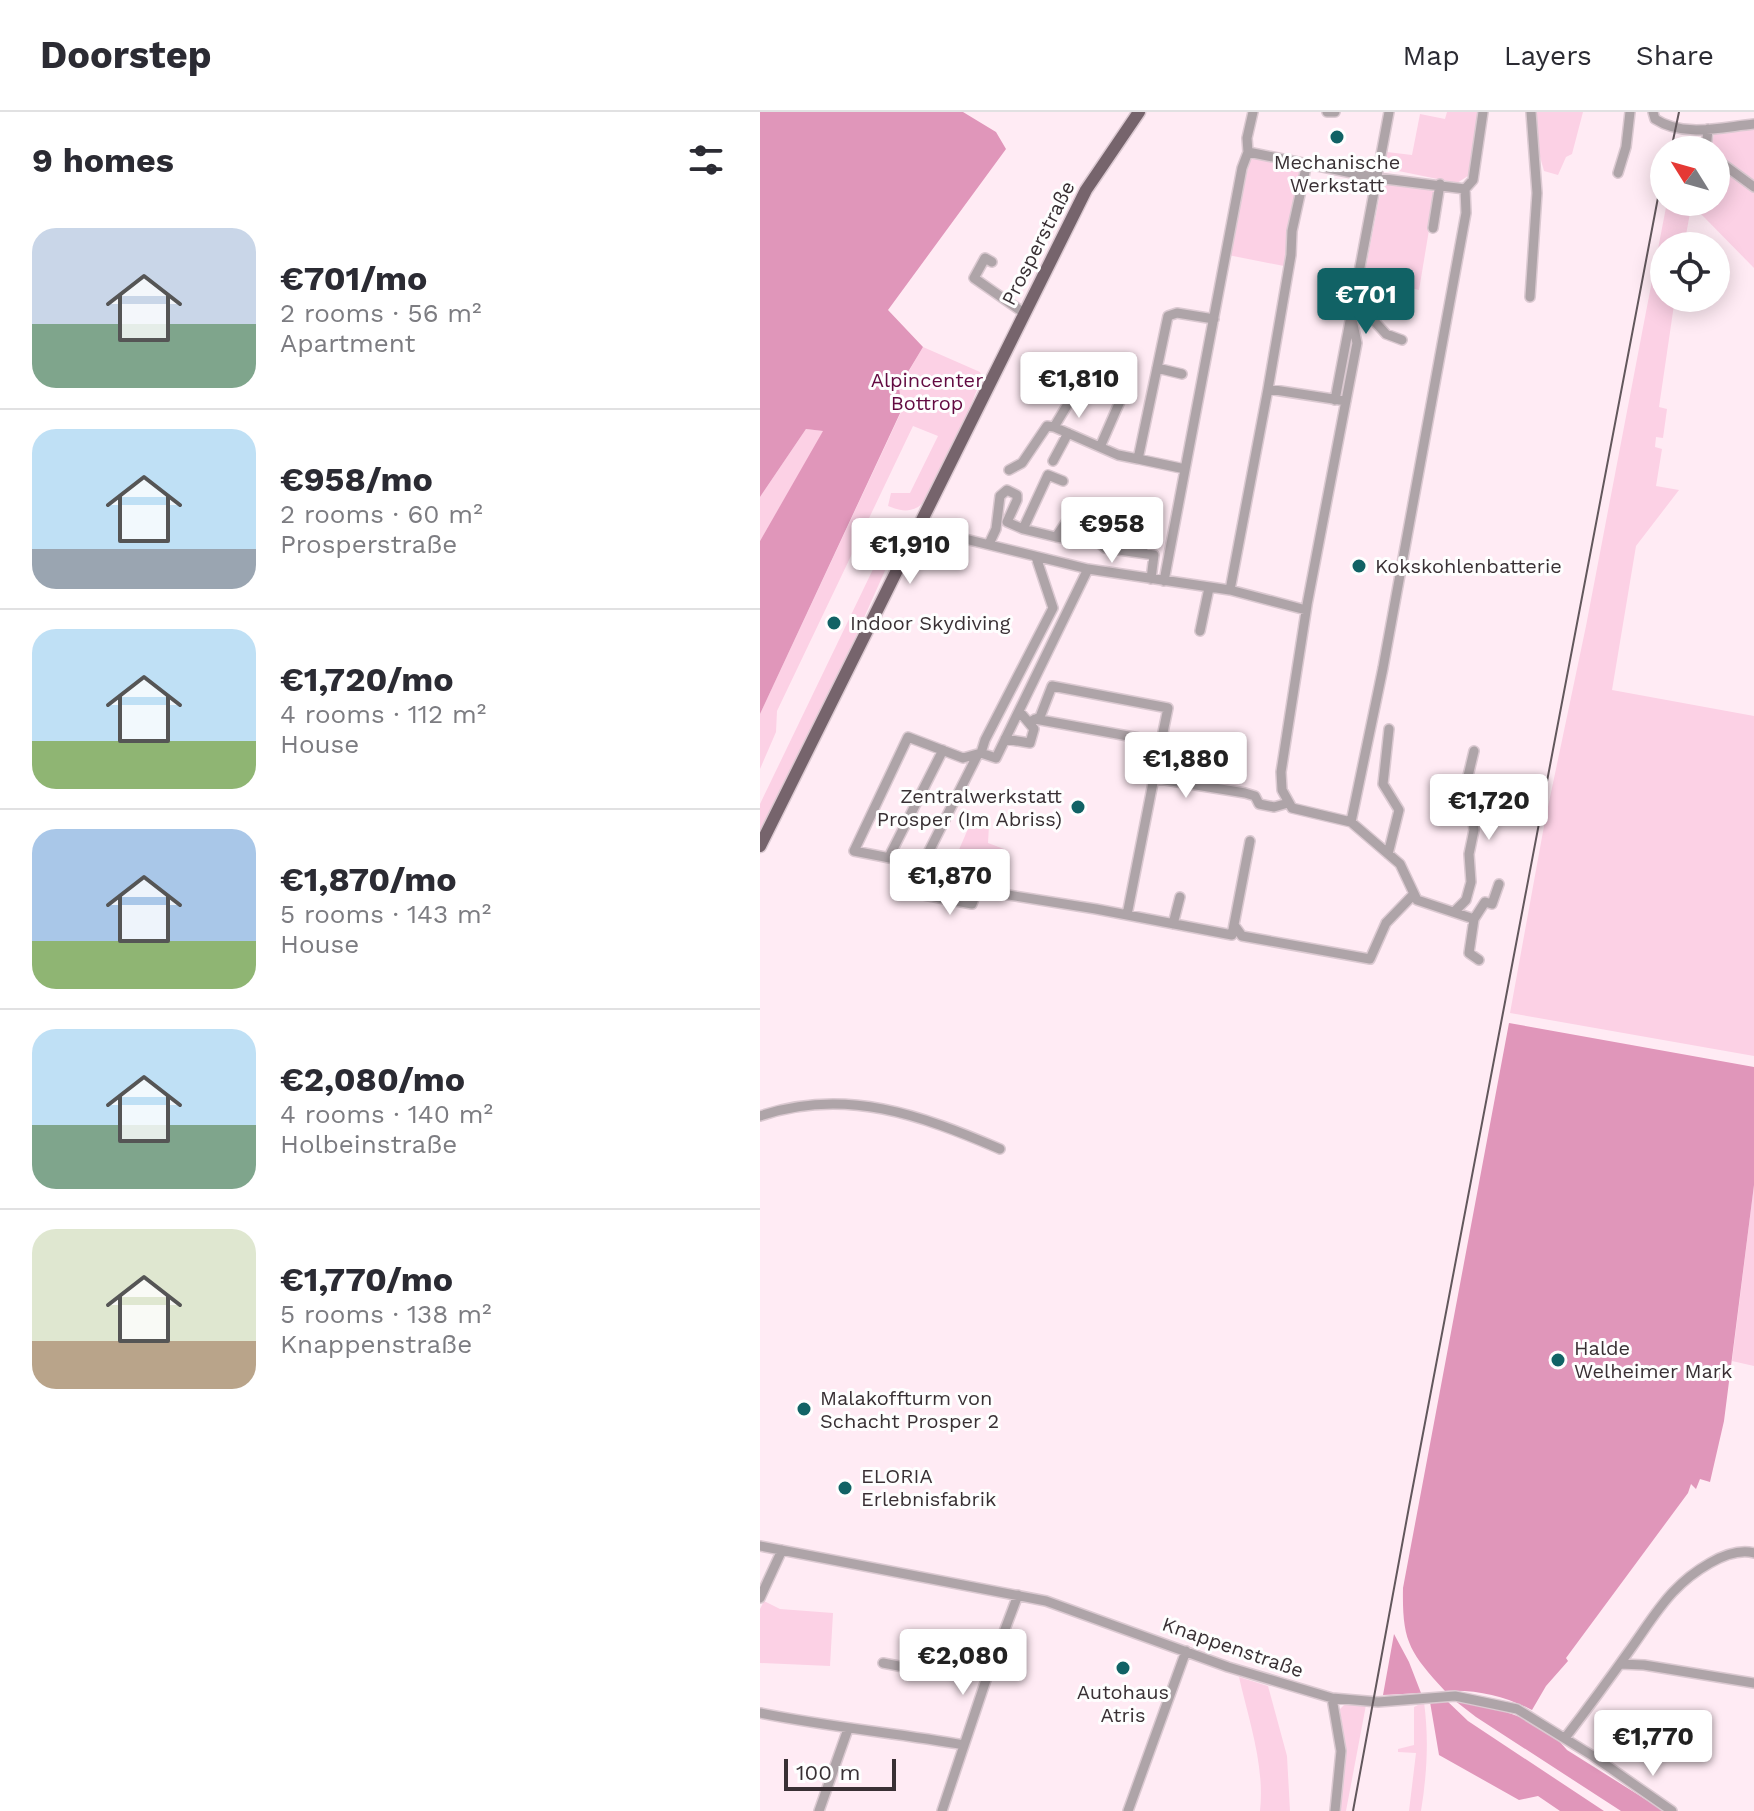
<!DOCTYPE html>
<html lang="en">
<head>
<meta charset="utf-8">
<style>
  body { margin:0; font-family:"Work Sans",sans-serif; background:#f2f2f3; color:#2b2b33; height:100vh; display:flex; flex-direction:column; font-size:30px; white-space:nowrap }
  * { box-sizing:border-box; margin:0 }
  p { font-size:26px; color:#7c7c81 }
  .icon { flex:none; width:44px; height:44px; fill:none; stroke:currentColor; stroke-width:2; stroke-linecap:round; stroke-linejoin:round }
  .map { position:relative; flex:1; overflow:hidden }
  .drawer { display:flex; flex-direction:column; background:#fff; width:760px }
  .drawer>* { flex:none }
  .needle { width:52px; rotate:307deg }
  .fabs { position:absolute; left:890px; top:24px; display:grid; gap:16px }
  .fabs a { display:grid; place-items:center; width:80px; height:80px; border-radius:50%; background:#fff; box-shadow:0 4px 20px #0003; font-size:40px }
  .scale { position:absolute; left:24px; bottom:20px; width:112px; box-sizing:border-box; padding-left:8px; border:4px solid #393034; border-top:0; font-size:22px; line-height:28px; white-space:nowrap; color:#393034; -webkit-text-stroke:6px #fefefe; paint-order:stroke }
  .price { position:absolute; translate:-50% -68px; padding:0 18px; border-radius:8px; background:#fff; color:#222; font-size:26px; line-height:52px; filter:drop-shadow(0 2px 4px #0008) }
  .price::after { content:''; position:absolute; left:50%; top:48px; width:24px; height:18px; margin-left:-12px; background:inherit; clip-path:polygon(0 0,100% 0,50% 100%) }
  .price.on { background:#116265; color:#fff }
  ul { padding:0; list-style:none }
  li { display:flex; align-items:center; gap:24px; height:200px; padding:0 32px }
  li+li { border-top:2px solid #e1e1e2 }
  li span { display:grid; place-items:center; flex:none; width:224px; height:160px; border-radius:24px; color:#555 }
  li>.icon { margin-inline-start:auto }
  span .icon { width:96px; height:96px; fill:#fffc; stroke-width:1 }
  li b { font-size:34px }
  h2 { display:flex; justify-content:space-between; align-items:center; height:96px; padding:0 32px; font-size:34px }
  header { display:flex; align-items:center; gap:48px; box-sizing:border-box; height:112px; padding:0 40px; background:#fff; border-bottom:2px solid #e1e1e2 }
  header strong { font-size:38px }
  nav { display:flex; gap:44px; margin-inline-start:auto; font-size:28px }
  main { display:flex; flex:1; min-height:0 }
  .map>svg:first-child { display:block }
  .green { fill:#fcd1e5 }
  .forest { fill:#e096ba }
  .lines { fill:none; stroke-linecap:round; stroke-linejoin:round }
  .minor-casing { stroke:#dbc9d1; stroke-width:12 }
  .major-casing { stroke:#dbc9d1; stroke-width:15 }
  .minor { stroke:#aea4a8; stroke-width:9 }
  .major { stroke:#76646c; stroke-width:12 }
  .rail { stroke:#62575c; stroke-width:2 }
  .poi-dot { fill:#116265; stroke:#fefefe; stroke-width:3 }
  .labels { text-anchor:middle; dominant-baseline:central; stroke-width:6; stroke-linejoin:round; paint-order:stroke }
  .poi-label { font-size:20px; fill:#393034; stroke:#fefefe; text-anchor:start }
  .street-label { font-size:20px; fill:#393034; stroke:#fefefe }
  .park-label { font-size:20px; fill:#620a41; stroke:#fefefe }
</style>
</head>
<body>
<header>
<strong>Doorstep</strong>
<nav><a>Map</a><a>Layers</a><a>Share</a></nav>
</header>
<main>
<section class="drawer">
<h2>9 homes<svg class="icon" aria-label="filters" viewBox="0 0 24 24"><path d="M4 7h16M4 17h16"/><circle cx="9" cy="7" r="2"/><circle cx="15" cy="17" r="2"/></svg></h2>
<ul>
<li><span style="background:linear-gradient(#c9d6e8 60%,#7fa58c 0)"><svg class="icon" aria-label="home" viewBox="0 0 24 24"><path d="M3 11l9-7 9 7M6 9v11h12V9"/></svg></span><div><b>€701/mo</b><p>2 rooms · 56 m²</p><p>Apartment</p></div></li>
<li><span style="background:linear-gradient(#bfe0f5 75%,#9aa5b1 0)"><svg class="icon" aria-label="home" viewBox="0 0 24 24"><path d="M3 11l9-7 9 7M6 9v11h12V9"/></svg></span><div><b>€958/mo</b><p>2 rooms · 60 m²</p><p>Prosperstraße</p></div></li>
<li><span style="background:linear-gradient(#bfe0f5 70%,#8fb573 0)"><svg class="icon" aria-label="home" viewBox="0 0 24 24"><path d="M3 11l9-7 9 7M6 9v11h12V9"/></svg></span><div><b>€1,720/mo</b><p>4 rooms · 112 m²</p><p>House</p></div></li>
<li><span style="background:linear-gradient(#a9c7e8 70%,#8fb573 0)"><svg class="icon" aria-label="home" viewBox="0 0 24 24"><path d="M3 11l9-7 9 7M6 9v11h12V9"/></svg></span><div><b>€1,870/mo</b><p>5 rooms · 143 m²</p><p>House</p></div></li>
<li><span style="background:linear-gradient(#bfe0f5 60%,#7fa58c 0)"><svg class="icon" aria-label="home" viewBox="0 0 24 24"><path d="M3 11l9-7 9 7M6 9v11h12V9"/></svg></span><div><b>€2,080/mo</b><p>4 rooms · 140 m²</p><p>Holbeinstraße</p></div></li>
<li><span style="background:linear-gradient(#dfe7d0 70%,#b9a48a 0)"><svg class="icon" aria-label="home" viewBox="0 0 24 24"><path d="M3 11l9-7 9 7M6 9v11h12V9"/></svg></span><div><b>€1,770/mo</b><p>5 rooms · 138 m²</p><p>Knappenstraße</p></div></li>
</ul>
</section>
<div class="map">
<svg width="994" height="1699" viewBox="0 0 994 1699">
  <rect width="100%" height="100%" fill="#ffebf4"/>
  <path class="green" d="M687 0H720L711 62 697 71 624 56 627 40 652 43 660 2 685 7Z
    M776 0H823L812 42 806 45 798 63 784 59 779 41Z
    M994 16V156L941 102 935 99 936 90H956V38H951L954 22Z
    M491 43 541 51 524 154 468 143Z
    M623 66 676 76 659 178 604 165Z
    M907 90H932L924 134H904V186H915L899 295 907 297 903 326 896 325 895 335 902 337 896 374 919 378 876 434 852 578 994 604V944L750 901 784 714 826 514Z
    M163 235 220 260 222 265C213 288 175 386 158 395 147 401 139 398 128 394L131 381H150L178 324 153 314 17 599 16 620 0 657V602L142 298 139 276Z
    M46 317 64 319 0 429V385Z
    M123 406 143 418 91 535 0 724V692L129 424 121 410Z
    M211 710 229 713 228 731 244 737 237 773 188 763Z
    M994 1073V1254L972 1249Z
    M4 1489 20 1497 73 1501 70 1554 0 1551V1497Z
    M479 1565 508 1574 527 1644 530 1699H500C505 1654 489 1609 479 1565Z
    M664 1590C669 1627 667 1662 661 1699H649L656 1641 638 1640V1637L654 1633V1595Z
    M586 1591 606 1593 586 1699H578C585 1662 585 1635 580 1597Z"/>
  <path class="forest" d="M0 0H203L236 20 246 37 128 198 163 235 139 275 142 297 0 602V429L63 319 46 317 0 385Z
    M749 911 994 955V1073L964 1309 950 1370 940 1367 936 1377 931 1372 928 1381 806 1546 808 1549 786 1574 772 1598C745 1584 716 1577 685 1579 649 1540 642 1529 643 1476Z
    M634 1522 649 1550 661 1581 623 1583Z
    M685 1587 708 1609 844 1699H800L778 1684 759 1688 679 1643 670 1590Z
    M694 1588C733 1595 781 1605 807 1638L904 1699H861L716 1605Z"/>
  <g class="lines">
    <g class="minor-casing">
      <path id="minor" d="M493 0 487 26 488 40 617 66 705 77 713 68 723 0
        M567 0H575
        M893 0 895 7C924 26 962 15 994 12
        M946 38 948 17
        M956 47 994 75
        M858 61 866 35 870 0
        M705 77 706 101 623 556 591 710 640 752 657 788 714 807 725 790 732 792 739 772
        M673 116 680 72
        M232 150 225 146 214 166 264 201
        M770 185 777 81 771 0
        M594 187 626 222 642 228
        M397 256 422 262
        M313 263 320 272 294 315 358 343 378 347
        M508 277 531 143 532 119 547 51
        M575 288 590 209
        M340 335 361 287 357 276
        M293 349 308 321
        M425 357 378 347 408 204 417 201 454 207
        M249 358 262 351 287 314 294 315
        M160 416 328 457 470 478 546 498 597 231 591 203 629 0
        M263 417 296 425 317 394 330 398 334 404 322 429 296 425
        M322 429 338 430 345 436 394 443 391 467
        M229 432 236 417 240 384 247 378 257 383V388L247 410 263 417 288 363 303 369
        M382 441 390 406
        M404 469 482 56 488 40
        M470 478 508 277 586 289
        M547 493 521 660 522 678 532 696 591 710
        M440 519 449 476
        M269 610 280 605 292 574 408 596 401 630 275 607
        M245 627 270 631 274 617 259 599
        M183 638 131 741 135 747 217 778 336 797 472 823 490 729
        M221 641 225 628 293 496 276 445
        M393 666 485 681 495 684 499 692 514 695 528 691
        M628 742 639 698 623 672 629 617
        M135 747 94 739 148 625 203 646 221 641 236 646 328 457
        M160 757 218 642
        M137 778 212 792 217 778
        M695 799 706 788 711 770 709 742 714 718 708 664 714 639
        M367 803 401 630
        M714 807 709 841 719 848
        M413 812 420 785
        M474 813 482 824 610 847 626 811 654 782
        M0 1004C85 975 161 1003 240 1037
        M0 1434 286 1489 468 1555 572 1586 618 1590 695 1584 757 1597 833 1644 912 1699
        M0 1486 22 1438
        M123 1551 154 1557 157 1556
        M177 1552 172 1560 157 1555 162 1542 173 1544 177 1552 228 1562
        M860 1552 884 1553 994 1571
        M572 1586 581 1639 575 1699
        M0 1601C68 1615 136 1621 204 1633
        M805 1626C828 1596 850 1566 872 1535 885 1517 897 1497 913 1480 930 1462 967 1434 994 1441
        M59 1699 88 1617
        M182 1699 228 1562 258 1483
        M368 1699 426 1539"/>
    </g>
    <g class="major-casing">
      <path id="major" d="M0 734 326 78 379 0"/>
    </g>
    <use href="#minor" class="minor"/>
    <use href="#major" class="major"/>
    <path class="rail" d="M911 38 919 0
      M593 1699 649 1395 904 54"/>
  </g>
  <g class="poi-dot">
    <circle cx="577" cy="25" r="8"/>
    <circle cx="599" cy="454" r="8"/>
    <circle cx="74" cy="511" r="8"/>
    <circle cx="318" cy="695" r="8"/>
    <circle cx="798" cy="1248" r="8"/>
    <circle cx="44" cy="1297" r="8"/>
    <circle cx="85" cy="1376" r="8"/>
    <circle cx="363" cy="1556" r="8"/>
  </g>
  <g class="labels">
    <g class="poi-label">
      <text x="577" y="50" text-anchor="middle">Mechanische<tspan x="577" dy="23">Werkstatt</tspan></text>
      <text x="615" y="454">Kokskohlenbatterie</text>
      <text x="90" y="511">Indoor Skydiving</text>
      <text x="302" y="684" text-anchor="end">Zentralwerkstatt<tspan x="302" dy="23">Prosper (Im Abriss)</tspan></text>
      <text x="814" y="1236">Halde<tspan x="814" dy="23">Welheimer Mark</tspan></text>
      <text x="60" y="1286">Malakoffturm von<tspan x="60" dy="23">Schacht Prosper 2</tspan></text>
      <text x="101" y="1364">ELORIA<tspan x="101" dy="23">Erlebnisfabrik</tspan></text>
      <text x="363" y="1580" text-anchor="middle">Autohaus<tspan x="363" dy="23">Atris</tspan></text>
    </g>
    <g class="street-label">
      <text transform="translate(278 131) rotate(-63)">Prosperstraße</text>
      <text transform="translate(473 1535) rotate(19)">Knappenstraße</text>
    </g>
    <g class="park-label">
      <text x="167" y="268">Alpincenter<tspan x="167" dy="23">Bottrop</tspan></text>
    </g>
  </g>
</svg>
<div class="fabs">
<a><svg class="needle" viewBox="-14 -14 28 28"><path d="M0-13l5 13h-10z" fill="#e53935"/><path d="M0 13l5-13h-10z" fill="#7c7c81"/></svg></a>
<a><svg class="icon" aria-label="locate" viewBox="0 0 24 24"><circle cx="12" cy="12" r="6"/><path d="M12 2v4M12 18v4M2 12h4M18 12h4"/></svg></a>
</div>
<div class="scale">100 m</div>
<b class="price on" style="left:606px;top:224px">€701</b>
<b class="price" style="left:319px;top:308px">€1,810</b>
<b class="price" style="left:352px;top:453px">€958</b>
<b class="price" style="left:150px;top:474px">€1,910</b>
<b class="price" style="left:426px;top:688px">€1,880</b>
<b class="price" style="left:729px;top:730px">€1,720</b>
<b class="price" style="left:190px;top:805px">€1,870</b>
<b class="price" style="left:203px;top:1585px">€2,080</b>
<b class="price" style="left:893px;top:1666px">€1,770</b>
</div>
</main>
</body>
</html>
